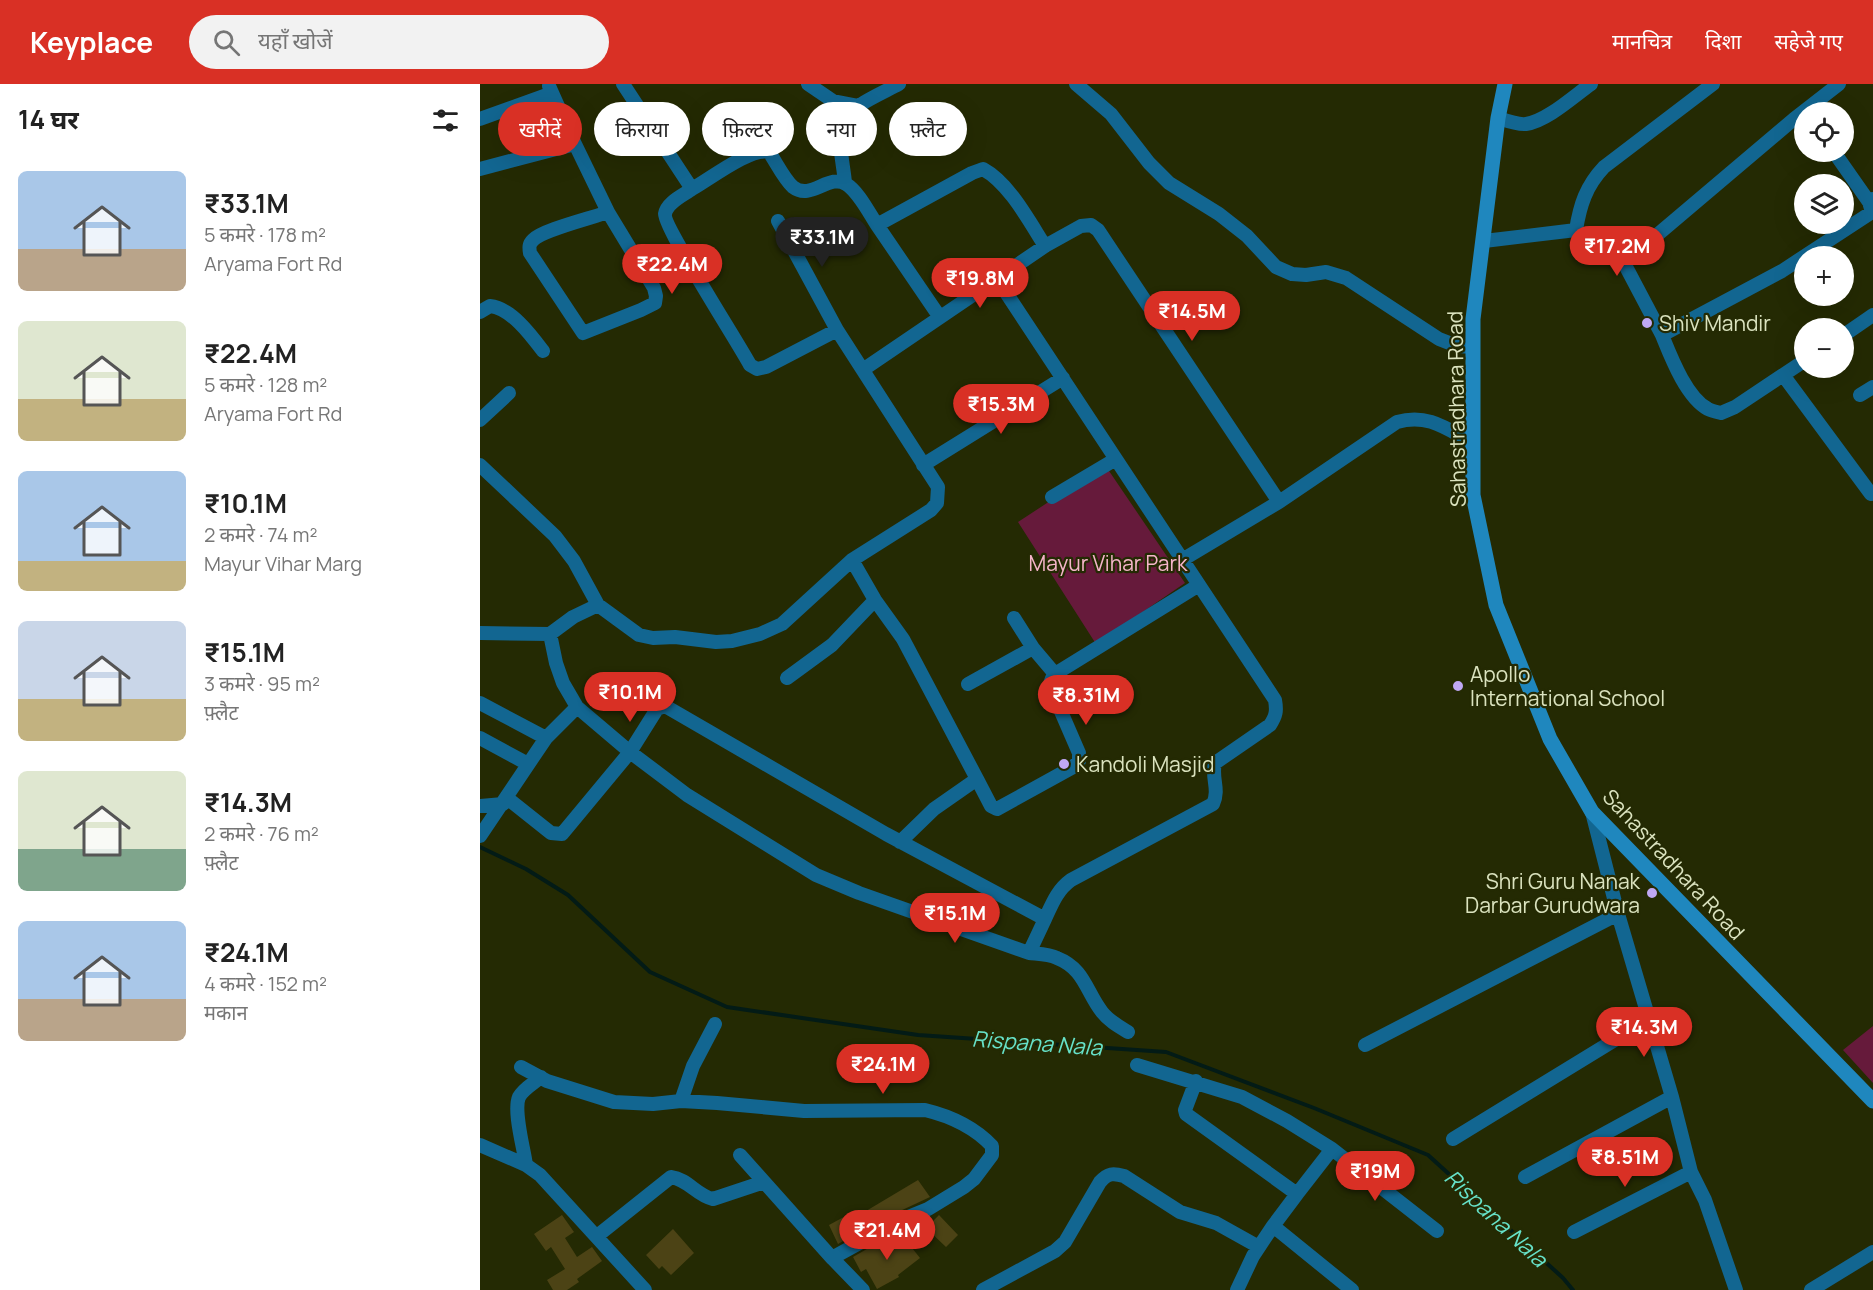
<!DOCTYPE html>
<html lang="hi">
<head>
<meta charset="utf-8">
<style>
  body { margin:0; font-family:Manrope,"Noto Sans Devanagari",sans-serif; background:#f2f2f2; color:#222; height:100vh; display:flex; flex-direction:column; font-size:22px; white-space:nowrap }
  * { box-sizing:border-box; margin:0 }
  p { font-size:20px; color:#767676 }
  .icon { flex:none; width:33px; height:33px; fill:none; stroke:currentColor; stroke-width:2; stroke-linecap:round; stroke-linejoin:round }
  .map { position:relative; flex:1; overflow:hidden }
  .details { display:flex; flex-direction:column; background:#fff; width:480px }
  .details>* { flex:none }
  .hud { position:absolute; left:18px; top:18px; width:570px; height:54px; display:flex; gap:12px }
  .controls { position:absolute; left:1314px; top:18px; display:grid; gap:12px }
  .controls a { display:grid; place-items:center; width:60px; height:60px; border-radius:50%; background:#fff; box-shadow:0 6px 24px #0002; font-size:30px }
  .price { position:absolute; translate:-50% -51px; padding:0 14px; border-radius:21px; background:#d93025; color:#fff; font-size:20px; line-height:39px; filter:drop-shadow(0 2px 3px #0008) }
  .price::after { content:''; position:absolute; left:50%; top:36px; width:18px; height:14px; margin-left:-9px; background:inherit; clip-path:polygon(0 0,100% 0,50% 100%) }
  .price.on { background:#222; color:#fff }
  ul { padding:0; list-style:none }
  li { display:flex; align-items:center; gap:18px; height:150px; padding:0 18px }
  li span { display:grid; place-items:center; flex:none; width:168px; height:120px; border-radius:9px; color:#555 }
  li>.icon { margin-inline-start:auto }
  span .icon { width:72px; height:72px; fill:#fffc; stroke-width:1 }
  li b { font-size:26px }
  h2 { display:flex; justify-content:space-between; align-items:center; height:72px; padding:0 18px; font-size:26px }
  .chip { padding:0 21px; border-radius:27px; background:#fff; box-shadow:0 6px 24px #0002; font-size:21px; line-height:54px }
  .chip.on { background:#d93025; color:#fff }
  header { display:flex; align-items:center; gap:36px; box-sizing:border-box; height:84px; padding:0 30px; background:#d93025; color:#fff }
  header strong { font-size:28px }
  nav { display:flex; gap:33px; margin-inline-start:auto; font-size:21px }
  .search { width:420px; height:54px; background:#f2f2f2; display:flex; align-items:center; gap:15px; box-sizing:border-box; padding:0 21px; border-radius:33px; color:#767676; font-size:22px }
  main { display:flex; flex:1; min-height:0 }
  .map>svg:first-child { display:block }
  .green { fill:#661a3b }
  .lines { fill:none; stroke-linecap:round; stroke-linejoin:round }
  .stream { stroke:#031b16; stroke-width:4 }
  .building { fill:#4c4315 }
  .street { stroke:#126691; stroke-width:14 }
  .secondary { stroke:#1f87be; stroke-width:15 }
  .poi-dot { fill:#c0a8f4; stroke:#242a03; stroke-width:2 }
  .labels { text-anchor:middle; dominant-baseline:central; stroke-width:4.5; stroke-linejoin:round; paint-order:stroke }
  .poi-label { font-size:21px; fill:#dbe3bf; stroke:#242a03; text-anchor:start }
  .street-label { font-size:21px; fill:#dbe3bf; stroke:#242a03 }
  .park-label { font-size:21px; fill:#f5b5ca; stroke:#242a03 }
  .water-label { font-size:22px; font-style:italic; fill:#66e1c8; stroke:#242a03 }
</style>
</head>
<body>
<header>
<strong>Keyplace</strong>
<div class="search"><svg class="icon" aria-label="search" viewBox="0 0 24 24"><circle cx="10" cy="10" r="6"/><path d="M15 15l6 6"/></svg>यहाँ खोजें</div>
<nav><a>मानचित्र</a><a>दिशा</a><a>सहेजे गए</a></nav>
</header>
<main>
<section class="details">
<h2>14 घर<svg class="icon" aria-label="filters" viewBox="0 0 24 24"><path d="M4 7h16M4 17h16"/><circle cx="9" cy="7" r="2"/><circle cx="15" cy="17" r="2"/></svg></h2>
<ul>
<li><span style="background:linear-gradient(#a9c7e8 65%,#b9a48a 0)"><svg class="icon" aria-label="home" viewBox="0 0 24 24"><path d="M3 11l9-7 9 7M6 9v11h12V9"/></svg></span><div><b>₹33.1M</b><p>5 कमरे · 178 m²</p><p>Aryama Fort Rd</p></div></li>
<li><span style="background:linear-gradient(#dfe7d0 65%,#c2b280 0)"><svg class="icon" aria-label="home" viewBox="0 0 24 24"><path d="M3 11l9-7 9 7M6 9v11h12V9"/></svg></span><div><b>₹22.4M</b><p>5 कमरे · 128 m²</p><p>Aryama Fort Rd</p></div></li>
<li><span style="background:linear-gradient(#a9c7e8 75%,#c2b280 0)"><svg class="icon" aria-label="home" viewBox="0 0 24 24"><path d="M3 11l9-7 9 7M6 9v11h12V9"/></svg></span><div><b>₹10.1M</b><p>2 कमरे · 74 m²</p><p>Mayur Vihar Marg</p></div></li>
<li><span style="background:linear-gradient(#c9d6e8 65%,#c2b280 0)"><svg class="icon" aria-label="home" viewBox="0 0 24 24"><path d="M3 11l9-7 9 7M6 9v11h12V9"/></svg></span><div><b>₹15.1M</b><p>3 कमरे · 95 m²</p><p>फ़्लैट</p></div></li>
<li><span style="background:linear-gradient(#dfe7d0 65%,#7fa58c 0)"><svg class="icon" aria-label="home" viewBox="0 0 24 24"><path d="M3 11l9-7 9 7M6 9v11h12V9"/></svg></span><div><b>₹14.3M</b><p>2 कमरे · 76 m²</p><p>फ़्लैट</p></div></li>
<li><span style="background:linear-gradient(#a9c7e8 65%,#b9a48a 0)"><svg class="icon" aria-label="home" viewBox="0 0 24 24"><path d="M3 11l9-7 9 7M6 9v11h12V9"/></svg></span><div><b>₹24.1M</b><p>4 कमरे · 152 m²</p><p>मकान</p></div></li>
</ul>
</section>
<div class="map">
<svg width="1393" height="1206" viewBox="0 0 1393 1206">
  <rect width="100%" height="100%" fill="#242a03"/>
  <path class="green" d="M625 381 705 499 616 560 538 438Z
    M1393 942V999L1363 966Z"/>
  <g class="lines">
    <path class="stream" d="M0 763 46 785 88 811 170 888 247 923 438 951 686 968 834 1024 948 1071 1083 1194 1093 1206"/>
  </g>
  <path class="building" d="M438 1096 450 1113 418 1128 417 1126 358 1160 349 1141 373 1128 376 1133Z
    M82 1131 94 1148 85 1154 97 1173 112 1163 122 1177 97 1195 99 1198 87 1206H73L67 1196 85 1185 71 1163 66 1167 54 1150Z
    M459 1131 478 1151 466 1163 446 1144Z
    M193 1145 214 1169 191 1191 182 1182 179 1185 166 1171Z
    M421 1150 440 1174 418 1191 419 1193 397 1205 386 1185 381 1188 373 1173 399 1158 403 1165Z"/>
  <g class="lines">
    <path class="street" d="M143 0 212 105C230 95 271 63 289 68 296 78 304 95 313 103 331 117 349 89 366 100 379 108 389 129 397 141L492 89 503 85C529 99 549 137 565 162
      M328 0 353 17 379 22
      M596 0 631 30 669 79 689 99 739 130 767 152 796 183 812 190 826 191 846 188 866 194 959 255 977 262 993 263
      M1233 0 1124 83C1106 102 1100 121 1096 146L1119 157 1144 179 1314 35 1359 0
      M69 2 95 60
      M1018 34C1027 37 1038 41 1046 40 1067 37 1094 12 1111 0
      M0 35 72 9
      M1354 68 1389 118
      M0 85 95 60 128 128C112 134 62 146 53 156 49 160 49 163 50 169L103 249 161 226 175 219 176 212 174 204 128 128
      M365 99C364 84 357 55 361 41 367 23 403 9 419 0
      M298 137 357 246
      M397 141 459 232
      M1004 157 1096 146
      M1144 179 1182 251 1302 187 1392 128 1389 118 1393 115
      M517 195 795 616C797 627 796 632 790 641L735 679C731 694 740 705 733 720L591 796C577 806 572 820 565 835
      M0 228 10 222C31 224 51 251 63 267
      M1182 251C1191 273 1206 313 1228 325 1232 327 1237 328 1241 329L1255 323 1324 277
      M1364 251 1393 231
      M384 285 565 162 601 142 611 141 618 146 799 418
      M1303 291 1391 410
      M1380 311 1393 303
      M0 336 29 309
      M0 381 75 452 94 477 118 521 159 551 173 554 195 553 236 558 252 557 280 550 302 540 372 476 451 426 457 419 458 403 357 246 286 283 277 285 270 281C259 260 183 142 185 130 187 118 204 111 212 105
      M443 381 583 294
      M572 413 636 375
      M372 476 395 516 423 555 497 695 454 725 420 758
      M702 476 799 418 917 338C948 329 967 345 993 359
      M534 534 553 564 575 590
      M0 549 70 550
      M307 594 352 561 395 516
      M488 600 553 564
      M0 619 66 654
      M0 654 48 680
      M497 695 511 722 517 725 593 683 599 677V669L573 609C570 601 569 597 575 590L719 501
      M27 714 71 749 82 750 150 668 177 625 185 622 406 750 565 835 549 869 379 809 336 791 207 711 150 668 97 623 83 599 76 579 70 550 93 533 118 521
      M0 722 23 720
      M1112 728 1138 830 1192 1013 1211 1088 1225 1116 1256 1206
      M0 752 66 654 97 623
      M549 869C558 870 569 870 577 874 605 885 606 908 622 928 629 937 638 942 648 948
      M885 961 1138 830
      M657 981 762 1013 807 1037 852 1065 817 1110
      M41 983 67 997 134 1018 173 1020 201 1017 237 1019 324 1027 445 1026C470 1032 494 1043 512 1062V1071L494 1095 484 1103 448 1125 421 1136 352 1174
      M716 997 705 1026 706 1030 817 1110 793 1142 872 1206
      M201 1017 213 982 235 940
      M973 1055 1169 935
      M0 1061 46 1081 60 1091 165 1206
      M852 1065 957 1147
      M260 1071 352 1174 383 1206
      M46 1081C44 1065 33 1027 39 1013 43 1005 54 999 61 993
      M1045 1093 1192 1013
      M1094 1148 1211 1088
      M117 1152 191 1093C208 1095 217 1112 233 1115L284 1098
      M503 1206 575 1167 585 1158 620 1098C628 1089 633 1089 644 1092L700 1128 736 1139 779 1163
      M757 1206 773 1172 793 1142
      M1331 1206 1393 1168"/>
    <path class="secondary" d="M1025 0 1018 34 993 235V411L1016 521 1070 655 1112 728 1393 1017"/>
  </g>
  <g class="poi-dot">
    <circle cx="1167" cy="239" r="6"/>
    <circle cx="978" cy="602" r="6"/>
    <circle cx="584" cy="680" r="6"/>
    <circle cx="1172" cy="809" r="6"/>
  </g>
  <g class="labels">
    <g class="poi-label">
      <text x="1179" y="239">Shiv Mandir</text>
      <text x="990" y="590">Apollo<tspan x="990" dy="24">International School</tspan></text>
      <text x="596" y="680">Kandoli Masjid</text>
      <text x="1160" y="797" text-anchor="end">Shri Guru Nanak<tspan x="1160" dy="24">Darbar Gurudwara</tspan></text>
    </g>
    <g class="street-label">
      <text transform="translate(976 325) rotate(-91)">Sahastradhara Road</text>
      <text transform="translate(1194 780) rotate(47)">Sahastradhara Road</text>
    </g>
    <g class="park-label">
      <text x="628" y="479">Mayur Vihar Park</text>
    </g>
    <g class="water-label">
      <text transform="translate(557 959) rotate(4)">Rispana Nala</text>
      <text transform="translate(1016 1134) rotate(43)">Rispana Nala</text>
    </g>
  </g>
</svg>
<div class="controls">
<a><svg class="icon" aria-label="locate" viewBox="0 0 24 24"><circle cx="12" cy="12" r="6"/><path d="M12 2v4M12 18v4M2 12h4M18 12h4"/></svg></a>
<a><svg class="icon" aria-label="layers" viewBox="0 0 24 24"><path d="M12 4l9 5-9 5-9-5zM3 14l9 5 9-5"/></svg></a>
<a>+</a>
<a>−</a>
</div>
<b class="price on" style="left:342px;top:184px">₹33.1M</b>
<b class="price" style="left:1137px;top:193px">₹17.2M</b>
<b class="price" style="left:192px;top:211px">₹22.4M</b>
<b class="price" style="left:500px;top:225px">₹19.8M</b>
<b class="price" style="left:712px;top:258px">₹14.5M</b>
<b class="price" style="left:521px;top:351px">₹15.3M</b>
<b class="price" style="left:150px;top:639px">₹10.1M</b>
<b class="price" style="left:606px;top:642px">₹8.31M</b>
<b class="price" style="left:475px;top:860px">₹15.1M</b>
<b class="price" style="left:1164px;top:974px">₹14.3M</b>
<b class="price" style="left:403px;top:1011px">₹24.1M</b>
<b class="price" style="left:1145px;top:1104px">₹8.51M</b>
<b class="price" style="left:895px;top:1118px">₹19M</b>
<b class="price" style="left:407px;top:1177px">₹21.4M</b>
<div class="hud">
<a class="chip on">खरीदें</a>
<a class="chip">किराया</a>
<a class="chip">फ़िल्टर</a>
<a class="chip">नया</a>
<a class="chip">फ़्लैट</a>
</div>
</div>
</main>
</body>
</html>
